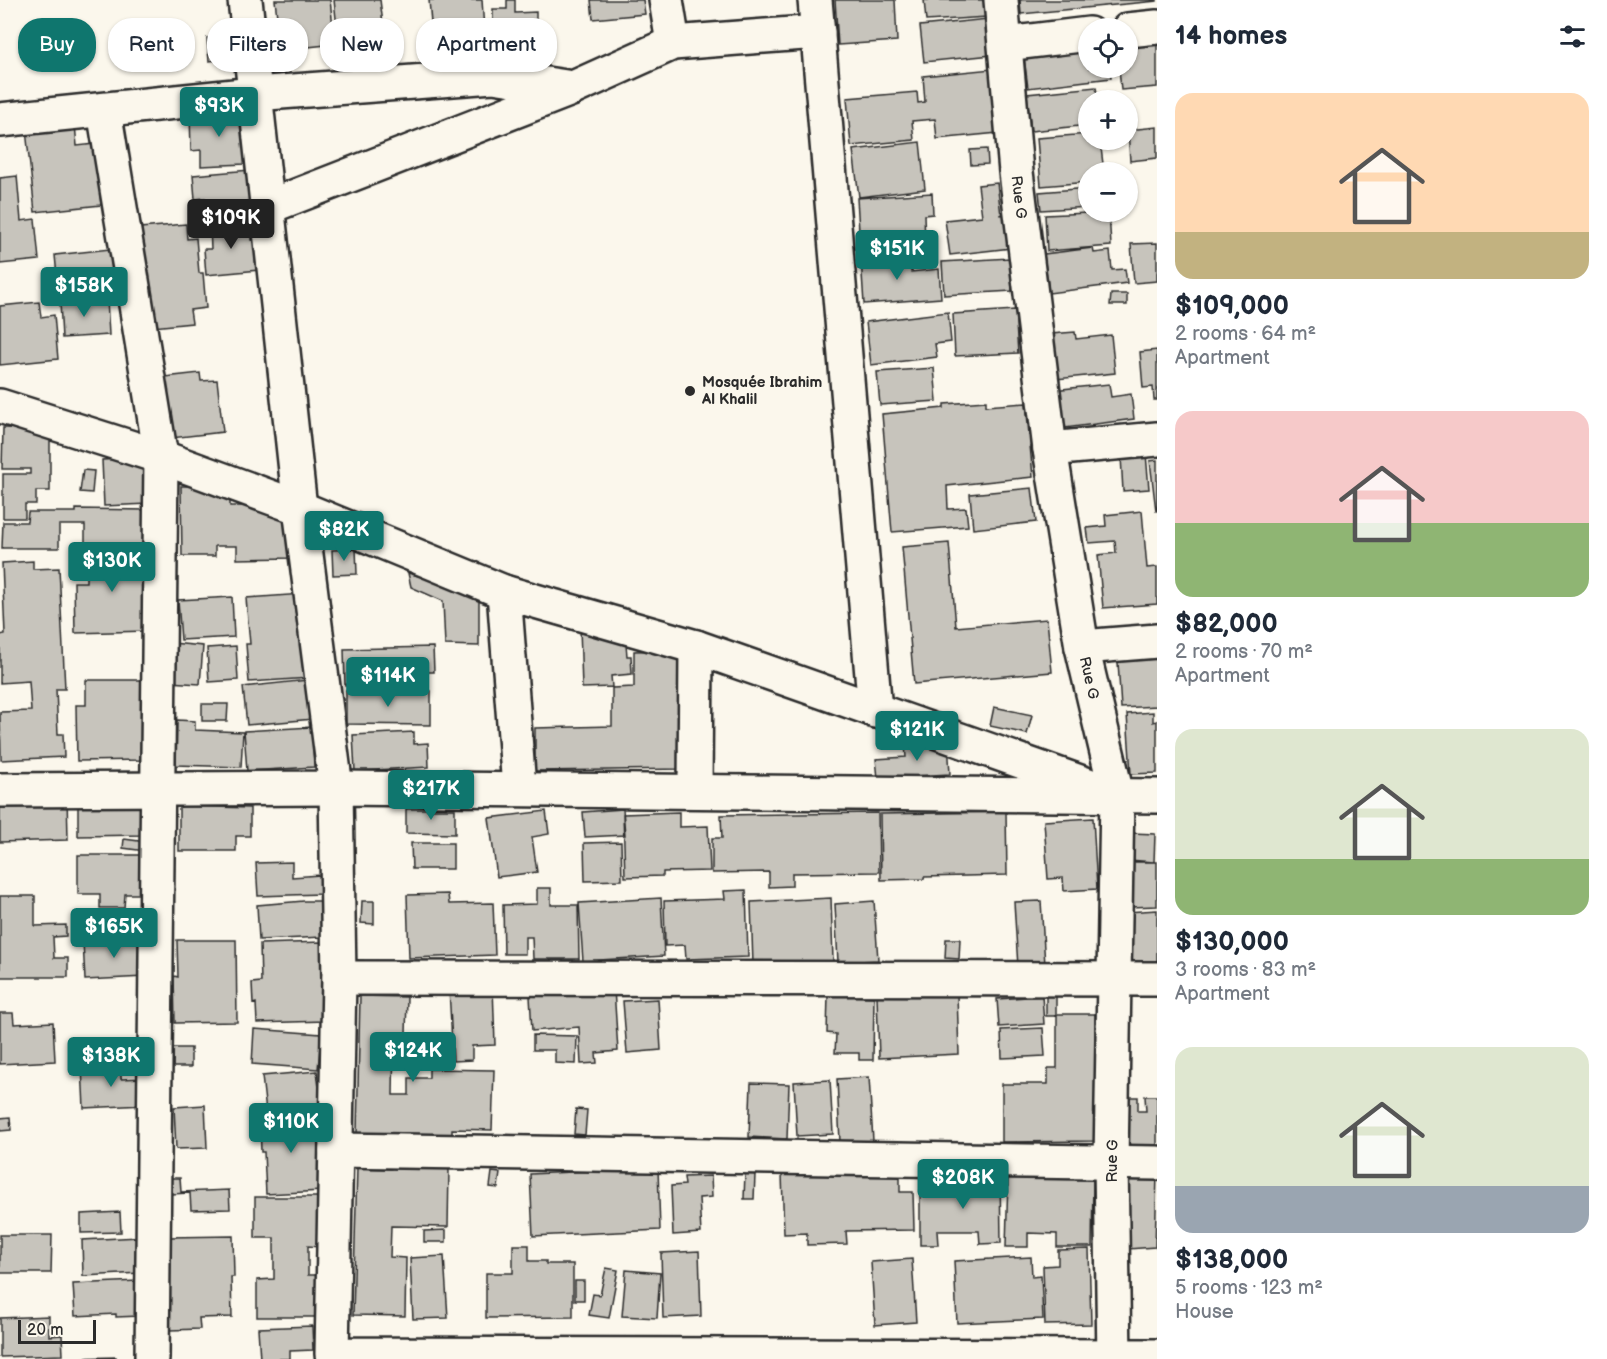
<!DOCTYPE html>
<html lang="en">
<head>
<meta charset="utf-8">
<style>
  body { margin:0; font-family:"Balsamiq Sans",sans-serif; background:#f6f6f7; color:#1f2937; height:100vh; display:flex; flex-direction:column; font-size:22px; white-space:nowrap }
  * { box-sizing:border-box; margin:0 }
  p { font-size:20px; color:#747a83 }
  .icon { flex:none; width:33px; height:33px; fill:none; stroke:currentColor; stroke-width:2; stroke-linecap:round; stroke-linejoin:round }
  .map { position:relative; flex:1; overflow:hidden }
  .panel { display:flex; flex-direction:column; background:#fff; width:450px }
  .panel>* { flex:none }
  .hud { position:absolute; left:18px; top:18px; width:570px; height:54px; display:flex; gap:12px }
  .controls { position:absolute; left:1078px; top:18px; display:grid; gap:12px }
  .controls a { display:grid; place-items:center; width:60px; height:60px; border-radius:50%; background:#fff; box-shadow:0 2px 4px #0004; font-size:30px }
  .scale { position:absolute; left:18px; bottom:15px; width:78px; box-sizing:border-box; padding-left:6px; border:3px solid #2b2b2b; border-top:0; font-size:16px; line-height:21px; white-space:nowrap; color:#2b2b2b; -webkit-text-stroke:4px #fbf7ec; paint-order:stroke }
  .price { position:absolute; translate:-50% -51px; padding:0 14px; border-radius:6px; background:#0f766e; color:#fff; font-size:20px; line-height:39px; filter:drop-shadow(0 2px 3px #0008) }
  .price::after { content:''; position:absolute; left:50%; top:36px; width:18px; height:14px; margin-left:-9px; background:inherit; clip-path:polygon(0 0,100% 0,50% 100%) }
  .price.on { background:#222; color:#fff }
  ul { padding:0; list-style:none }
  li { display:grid; align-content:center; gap:12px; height:318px; padding:0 18px }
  li span { display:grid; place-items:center; height:186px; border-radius:18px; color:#555 }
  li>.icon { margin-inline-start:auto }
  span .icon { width:108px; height:108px; fill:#fffc; stroke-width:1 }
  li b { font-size:26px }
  h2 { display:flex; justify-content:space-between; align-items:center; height:72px; padding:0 18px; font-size:26px }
  .pill { padding:0 21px; border-radius:24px; background:#fff; box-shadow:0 2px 4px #0004; font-size:21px; line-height:54px }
  .pill.on { background:#0f766e; color:#fff }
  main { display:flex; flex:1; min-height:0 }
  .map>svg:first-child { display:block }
  .building { fill:#c7c4bc; stroke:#2b2b2b; stroke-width:1.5 }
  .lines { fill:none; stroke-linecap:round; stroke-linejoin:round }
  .minor-casing { stroke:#2b2b2b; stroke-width:38 }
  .minor { stroke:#fbf7ec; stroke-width:33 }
  .poi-dot { fill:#2b2b2b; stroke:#fbf7ec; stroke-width:2 }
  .labels { text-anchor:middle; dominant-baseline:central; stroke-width:6; stroke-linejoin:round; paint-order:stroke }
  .street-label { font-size:15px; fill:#2b2b2b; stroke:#fbf7ec }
  .poi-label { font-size:15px; font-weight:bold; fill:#2b2b2b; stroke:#fbf7ec; text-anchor:start }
</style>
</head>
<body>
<main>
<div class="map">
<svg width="1157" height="1359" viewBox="0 0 1157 1359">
  <rect width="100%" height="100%" fill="#fbf7ec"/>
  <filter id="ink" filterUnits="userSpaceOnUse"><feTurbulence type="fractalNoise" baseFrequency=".0167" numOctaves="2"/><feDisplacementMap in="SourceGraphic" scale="12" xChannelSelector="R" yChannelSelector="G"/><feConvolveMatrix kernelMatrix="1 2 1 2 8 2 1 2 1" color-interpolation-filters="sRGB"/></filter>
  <g filter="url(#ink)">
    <path class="building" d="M275 0H330L335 44 281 50Z
      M334 0H380L385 39 365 42 362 19 347 21 348 35 338 37Z
      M429 0H482L484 30 432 34Z
      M507 0H515V13L536 12V28L493 30V9H507Z
      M591 0H643L645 14 593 19Z
      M835 0H895L897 41 838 45Z
      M924 0H986L987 17 926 21Z
      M1020 0H1157V1L1021 14Z
      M988 19 992 55 924 62 920 26Z
      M229 36 230 59 209 61 207 38Z
      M1157 37V87L1121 90 1119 68H1128V39Z
      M1089 41V68H1110L1111 78 1028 88 1023 49Z
      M992 69 998 133 937 139 935 119 912 121 914 140 851 146 847 98 917 92 918 103 925 102 923 76Z
      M1096 87 1098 100H1089V125L1031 131 1027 94Z
      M243 111 245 164 201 166V150L191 151 190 113Z
      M75 125 77 146 95 144 101 205 35 212 26 130Z
      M1157 127V158L1130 161 1128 130Z
      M1089 134V140H1100L1104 172H1089V182L1041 186 1037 138Z
      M920 142 925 189 859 197 853 150Z
      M987 149 988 164 971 165 970 150Z
      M250 170 254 220 208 224 205 198 195 199 193 175Z
      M17 176 21 221 35 219 39 260 0 264V178Z
      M997 183 1001 215 1007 214 1011 248 950 255 945 220 982 216 978 185Z
      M1089 188V207L1041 210 1039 192Z
      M932 193 933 214 924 215 925 243 860 247 857 198Z
      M1109 212 1111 246 1047 251 1045 215Z
      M250 222 251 240H257L259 270 206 275 204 249H211L210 225Z
      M186 224 187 239 196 238 199 273H203L206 308 190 310 192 323 153 327 149 277 145 278 140 228Z
      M1157 243V281L1134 283 1131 244Z
      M1093 248 1094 253 1110 251 1112 270 1125 269 1127 283 1049 293 1044 254Z
      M110 249 114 290 50 296 47 276H57L55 255Z
      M910 255 911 272 939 269 941 298 864 304 861 258Z
      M1010 258 1012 291 944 295 942 262Z
      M1111 294H1127V305H1110Z
      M107 299 109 335 62 338 60 302Z
      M39 302 41 317 54 315 58 359 0 365V306Z
      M1015 310 1018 353 955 356 953 314Z
      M948 312 951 342 935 344 937 357 871 365 866 322Z
      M1075 332 1076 339 1111 335 1115 373 1056 379 1051 334Z
      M1157 350V400H1154L1153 387 1143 388 1140 352Z
      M934 368 937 401 880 405 877 372Z
      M200 373 201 381 217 380 223 432 171 438 165 377Z
      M1109 384 1111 397 1131 394 1134 419 1057 429 1053 390Z
      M986 401V406L1026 403 1033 477 947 486 948 509 966 508 968 526 892 532 882 414 944 408V404Z
      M3 428H50V491H36V504H25V518H3V474H30V469H2Z
      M1146 454 1149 489 1123 491 1121 456Z
      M145 458 148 504 104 506 102 460Z
      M1157 460V511H1156L1150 461Z
      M83 470 94 471 92 493 80 492Z
      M181 486H230V506H293L294 558 237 559V546H215V556H182Z
      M1032 488 1036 522 973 529 970 494Z
      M76 509 147 510V548L85 547V525H59V548H2L3 522H27L28 512H76Z
      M1142 511 1147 568 1157 567V604L1103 608 1098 555 1116 553 1115 541 1089 543 1087 528 1106 526 1105 515Z
      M949 543 956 627 1047 619 1052 672 914 684 902 547Z
      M356 549 357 574 333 575 332 550Z
      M146 551 147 631 75 633 74 582H86V552Z
      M33 561V569L59 568 65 689H56L58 734H63L64 757 1 760 0 712 31 711 29 681 0 683V635L5 634 2 563Z
      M408 573 479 593V646L445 645 443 601 411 587Z
      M303 594 310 678 249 682 246 644H250L246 598Z
      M232 597 234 637 181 640 178 600Z
      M580 627 625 634 627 656H631L632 674 611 676 612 687 582 688Z
      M172 643 203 646 200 684 169 682Z
      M1157 644V706L1121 708 1117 647Z
      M236 646 238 680 209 682 207 648Z
      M433 647 434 672H419V684L345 685 344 649Z
      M682 650 683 769 535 771V728L612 726V688L634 687V651Z
      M86 680H141L142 760 77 761 76 705H86Z
      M308 680 313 719 247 725 243 687Z
      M346 690 431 691V725L346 724Z
      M202 704H228L227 721H202Z
      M994 707 1032 715 1027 734 990 726Z
      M1153 712V722L1157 721V773L1131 774 1127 714Z
      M177 720 195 721V730L243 732 241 767 176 765Z
      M312 727 314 767 247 771 244 731Z
      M414 732V744L428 743 429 767 355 771 353 735Z
      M948 742 950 774 878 778 876 759 906 757 905 745Z
      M67 796 68 840 0 842V797Z
      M143 802 144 835 78 836V803Z
      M179 806 250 808V836H236V851H179Z
      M406 809H455V834L406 833Z
      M623 809 625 835 585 837 583 812Z
      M546 811 549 834 532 837 537 872 497 877 489 818Z
      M679 812V827L708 826 710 871 663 872V876L625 877 623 814Z
      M1006 812 1007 875 924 877V879L881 880 880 814Z
      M878 813 879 872 792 873V886L769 887V872L712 873V838H722L721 815Z
      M1093 818 1097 889 1064 891 1063 878 1048 879 1044 821Z
      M1131 833 1155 834 1154 862 1129 860Z
      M124 839 146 842 145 851 123 848Z
      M621 842 622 880 585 881 584 843Z
      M411 843H453V869H412Z
      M78 855H142V894H125L124 908H100V894H78Z
      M292 862V877L320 875 321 894 258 896 256 863Z
      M1129 862H1157V906L1130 907Z
      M537 888H551V905H578L579 959H533L532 937H525V954H504L503 905 537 904Z
      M746 890 748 957 686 959 685 945 665 946 664 901 725 899 724 891Z
      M448 894 449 904 493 903 495 955 409 958 407 895Z
      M0 896H35V926L66 925V936L53 937 54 958H68V977H0Z
      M661 898 664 956 583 961 579 903Z
      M831 898 833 961 753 965 751 902Z
      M304 901H322L323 937 259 940 257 905Z
      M362 901H374V924L361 923Z
      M874 901 878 960 838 962 835 904Z
      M1041 901 1045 965 1018 967 1014 902Z
      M1157 910V963L1130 965 1127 912Z
      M143 938 145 977 85 980 83 941Z
      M946 939H960L959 959 945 958Z
      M177 940H236L237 1022 175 1023 174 976 178 977Z
      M322 942 325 1021 257 1023 256 1003 253 1004 252 983 261 982 260 944Z
      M493 987 495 1045 472 1046V1060L453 1061 449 989Z
      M614 989 618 1051 596 1053 597 1063 581 1064 579 1027 532 1031 530 996Z
      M919 994V996L957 995 959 1054 879 1058 877 996Z
      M828 995 874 997 873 1060H859V1053H835L836 1034 827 1033Z
      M1046 995H1056V1016H1046Z
      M360 996 407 997 406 1034 394 1033 393 1095H409V1078H429V1069L494 1070 492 1130 452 1129V1135L357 1133Z
      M1042 996 1044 1024 999 1027 997 999Z
      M658 999 661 1050 627 1053 623 1001Z
      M0 1013H13L14 1024 53 1022 55 1061 0 1064Z
      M1057 1014H1095L1096 1141 1002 1142V1084H1048V1068H1057Z
      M1043 1028 1045 1056 1002 1058 1001 1030Z
      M254 1029 321 1034 318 1069 252 1064Z
      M533 1035 577 1036 576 1064 555 1063V1050H533Z
      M172 1048H191V1067H172Z
      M121 1066V1079L143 1078 144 1105 84 1108 82 1067Z
      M317 1071 321 1106 266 1112 262 1076Z
      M869 1077 873 1141 840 1142 837 1079Z
      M830 1080 833 1134 797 1136 794 1082Z
      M751 1083 789 1084 787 1139 749 1137Z
      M1145 1096H1157V1146H1127V1097H1138V1111H1146Z
      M205 1105 207 1148 176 1149 174 1107Z
      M576 1109 587 1110 585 1135 574 1134Z
      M318 1115 322 1191 266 1194 264 1152H261L260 1118Z
      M10 1117 11 1130 0 1131V1118Z
      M392 1167 449 1168 448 1227 391 1226 390 1257 406 1258 405 1316 353 1315 357 1168 391 1169Z
      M658 1168 660 1230 533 1236 530 1174Z
      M492 1172 500 1173 498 1188 490 1187Z
      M900 1172V1192H913L914 1230 846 1231 847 1244 807 1245V1233L784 1234 782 1174Z
      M745 1173 755 1174 754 1199H744Z
      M1000 1173 1001 1243 980 1244 979 1231H937L938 1245H920V1191L965 1190V1174Z
      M1157 1173 1155 1247 1128 1249 1123 1176Z
      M711 1176 712 1197 699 1198 701 1233 673 1235 671 1186 685 1185 684 1177Z
      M170 1178H180L181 1192 229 1190 230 1209 191 1210 190 1193 171 1194Z
      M1008 1178 1093 1179 1092 1247H1057V1234L1028 1233V1247H1006Z
      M255 1197H320V1247L308 1246V1275H319V1317H257V1280L274 1279V1238H255Z
      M120 1212 121 1232 81 1233V1214Z
      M446 1230V1242H424V1231Z
      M0 1235H52L51 1273H0Z
      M233 1236 234 1277H231L232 1317 199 1318 200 1329 170 1330 168 1237Z
      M139 1237 141 1273 83 1276 82 1240Z
      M513 1245H529V1261H546V1264H573V1317L486 1318V1273H513Z
      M1089 1249 1091 1324 1045 1325 1043 1266 1058 1265V1250Z
      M699 1251 701 1316 663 1318 661 1253Z
      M444 1256 448 1318 413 1319 410 1258Z
      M1031 1257 1032 1277 1041 1276 1043 1319 957 1323 954 1261Z
      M912 1259 916 1322 875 1325 871 1262Z
      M606 1268 618 1270 609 1318 589 1315 593 1294 600 1295Z
      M626 1270 660 1273 657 1318 622 1316Z
      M138 1281 140 1316 116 1317V1314L75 1316 73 1284Z
      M575 1281H584V1300H575Z
      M49 1316V1336L62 1335 63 1355 0 1357V1318Z
      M312 1326 313 1350 290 1351V1359H260L258 1328Z
      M116 1357V1359L70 1358Z"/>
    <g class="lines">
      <g class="minor-casing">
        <g id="minor">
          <path d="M666 0 673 43"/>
          <path d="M815 0 875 711"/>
          <path id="s1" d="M1001 0 1016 172 1050 449 1082 647 1117 795 1111 1162 1114 1359"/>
          <path d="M1128 30 1157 27"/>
          <path d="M1006 44 1089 34"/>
          <path d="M104 110 161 457 152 1359"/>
          <path d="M0 120 254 94 493 76 573 88 673 43 818 32"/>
          <path d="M268 207 571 89"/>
          <path d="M0 406 161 457 300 508 504 592 696 647 1091 786"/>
          <path d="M1050 449 1157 439"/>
          <path d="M504 592 519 788"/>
          <path d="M1082 647 1157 641"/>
          <path d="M0 790 336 788 300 508 245 0"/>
          <path d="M695 791 696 647"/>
          <path d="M1157 796 336 788 339 978 332 1354 1157 1356"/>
          <path d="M339 978 1157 979"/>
          <path d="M336 1150 1157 1163"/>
        </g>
      </g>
      <use href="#minor" class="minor"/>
    </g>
  </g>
  <circle class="poi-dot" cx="690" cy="391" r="6"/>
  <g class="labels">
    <g class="street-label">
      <text stroke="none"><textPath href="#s1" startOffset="198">Rue G</textPath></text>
      <text stroke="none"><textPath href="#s1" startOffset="684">Rue G</textPath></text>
      <text transform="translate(1112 1161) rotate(-90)">Rue G</text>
    </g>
    <g class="poi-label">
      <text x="702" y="382">Mosquée Ibrahim<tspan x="702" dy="17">Al Khalil</tspan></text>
    </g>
  </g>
</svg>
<div class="controls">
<a><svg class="icon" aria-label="locate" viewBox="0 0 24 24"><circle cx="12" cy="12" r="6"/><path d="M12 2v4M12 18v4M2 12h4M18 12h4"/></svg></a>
<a>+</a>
<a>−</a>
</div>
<div class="scale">20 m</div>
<b class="price" style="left:219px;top:138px">$93K</b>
<b class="price on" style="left:231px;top:250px">$109K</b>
<b class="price" style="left:897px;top:281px">$151K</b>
<b class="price" style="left:84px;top:318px">$158K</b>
<b class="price" style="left:344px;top:562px">$82K</b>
<b class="price" style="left:112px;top:593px">$130K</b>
<b class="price" style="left:388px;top:708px">$114K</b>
<b class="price" style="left:917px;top:762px">$121K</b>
<b class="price" style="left:431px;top:821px">$217K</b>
<b class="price" style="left:114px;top:959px">$165K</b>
<b class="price" style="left:413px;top:1083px">$124K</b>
<b class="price" style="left:111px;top:1088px">$138K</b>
<b class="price" style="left:291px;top:1154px">$110K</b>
<b class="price" style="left:963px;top:1210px">$208K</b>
<div class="hud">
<a class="pill on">Buy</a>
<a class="pill">Rent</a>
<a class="pill">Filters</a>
<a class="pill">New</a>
<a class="pill">Apartment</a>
</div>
</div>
<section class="panel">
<h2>14 homes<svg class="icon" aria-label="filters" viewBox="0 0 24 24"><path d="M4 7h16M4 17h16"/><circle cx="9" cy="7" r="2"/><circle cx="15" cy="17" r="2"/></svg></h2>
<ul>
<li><span style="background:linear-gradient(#ffd9b3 75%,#c2b280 0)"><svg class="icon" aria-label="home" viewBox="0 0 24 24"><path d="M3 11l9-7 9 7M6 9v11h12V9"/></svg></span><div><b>$109,000</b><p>2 rooms · 64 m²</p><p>Apartment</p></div></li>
<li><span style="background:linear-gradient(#f6c9c9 60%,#8fb573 0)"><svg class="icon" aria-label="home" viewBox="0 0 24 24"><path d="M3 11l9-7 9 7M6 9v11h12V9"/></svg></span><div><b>$82,000</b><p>2 rooms · 70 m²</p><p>Apartment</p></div></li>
<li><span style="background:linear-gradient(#dfe7d0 70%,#8fb573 0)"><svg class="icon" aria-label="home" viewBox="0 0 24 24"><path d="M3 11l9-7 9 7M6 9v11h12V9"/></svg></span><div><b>$130,000</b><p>3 rooms · 83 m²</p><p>Apartment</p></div></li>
<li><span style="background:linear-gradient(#dfe7d0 75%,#9aa5b1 0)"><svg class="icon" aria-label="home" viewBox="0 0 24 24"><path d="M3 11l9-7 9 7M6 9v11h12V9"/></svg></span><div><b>$138,000</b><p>5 rooms · 123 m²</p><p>House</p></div></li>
</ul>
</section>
</main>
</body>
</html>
